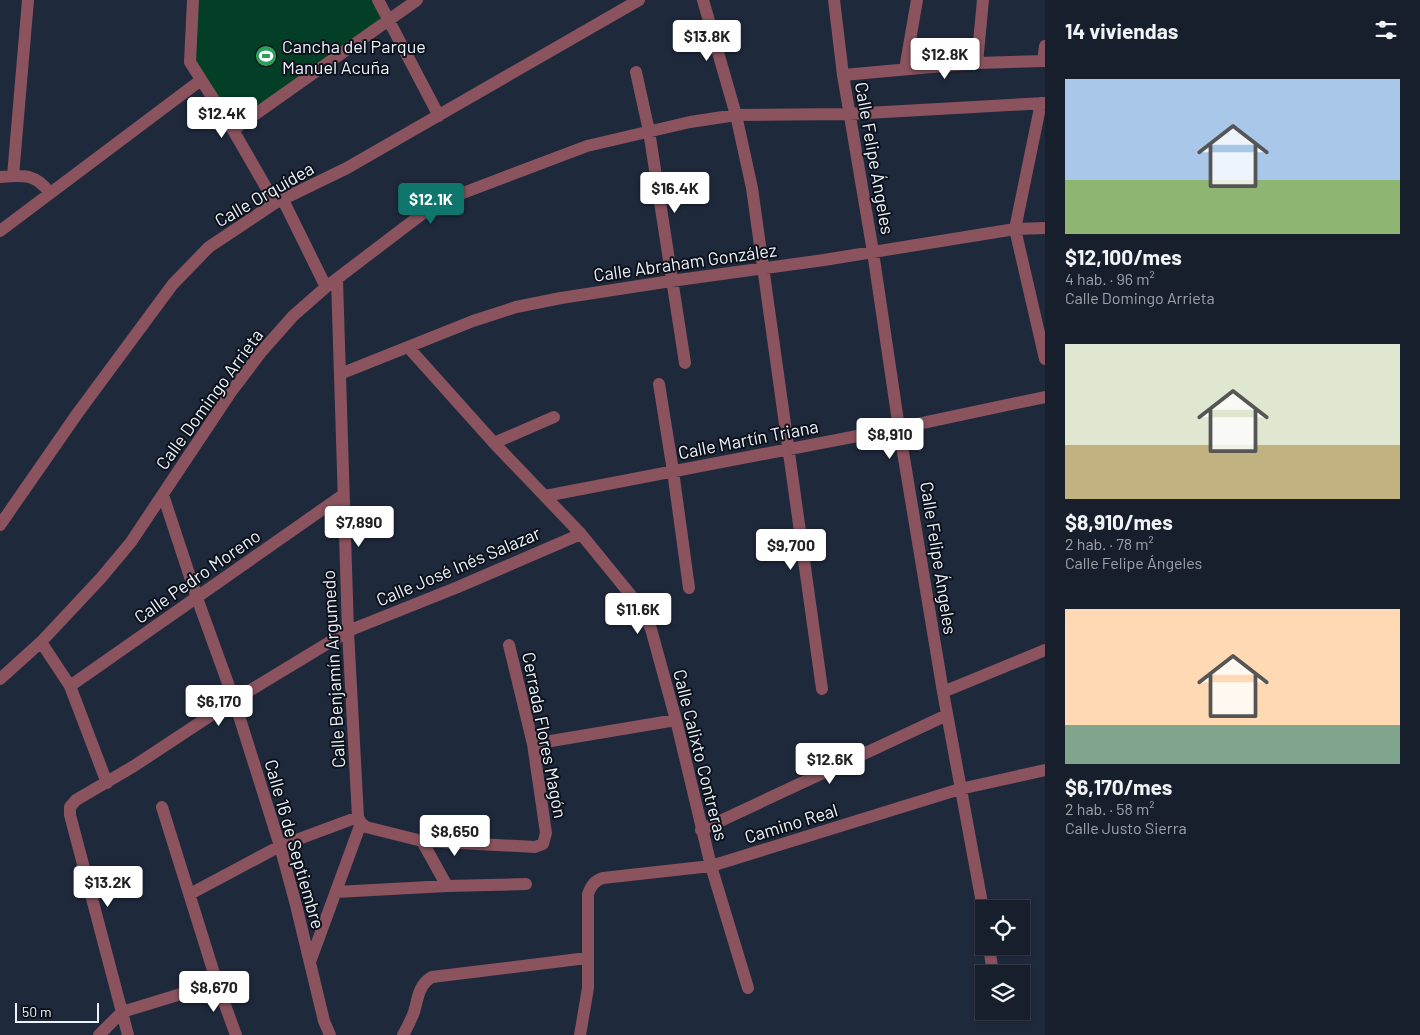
<!DOCTYPE html>
<html lang="es">
<head>
<meta charset="utf-8">
<style>
  body { margin:0; font-family:Barlow,sans-serif; background:#202735; color:#f1f3f6; height:100vh; display:flex; flex-direction:column; font-size:19px; white-space:nowrap }
  * { box-sizing:border-box; margin:0 }
  p { font-size:16px; color:#9ea2aa }
  .icon { flex:none; width:28px; height:28px; fill:none; stroke:currentColor; stroke-width:2; stroke-linecap:round; stroke-linejoin:round }
  .map { position:relative; flex:1; overflow:hidden }
  .sheet { display:flex; flex-direction:column; background:#171f2d; width:375px }
  .sheet>* { flex:none }
  .tools { position:absolute; left:975px; top:900px; display:grid; gap:10px }
  .tools a { display:grid; place-items:center; width:55px; height:55px; border-radius:0px; background:#171f2d; box-shadow:0 1px 4px #0004,0 0 0 1px #363d49; font-size:25px }
  .scale { position:absolute; left:15px; bottom:12px; width:84px; box-sizing:border-box; padding-left:5px; border:2px solid #edf3fd; border-top:0; font-size:14px; line-height:18px; white-space:nowrap; color:#edf3fd; -webkit-text-stroke:4px #0d121a; paint-order:stroke }
  .price { position:absolute; translate:-50% -42px; padding:0 11px; border-radius:5px; background:#fff; color:#222; font-size:16px; line-height:32px; filter:drop-shadow(0 1px 2px #0008) }
  .price::after { content:''; position:absolute; left:50%; top:30px; width:15px; height:11px; margin-left:-8px; background:inherit; clip-path:polygon(0 0,100% 0,50% 100%) }
  .price.selected { background:#0f766e; color:#fff }
  ul { padding:0; list-style:none }
  li { display:grid; align-content:center; gap:10px; height:265px; padding:0 20px }
  li span { display:grid; place-items:center; height:155px; border-radius:0px; color:#555 }
  li>.icon { margin-inline-start:auto }
  span .icon { width:90px; height:90px; fill:#fffc; stroke-width:1 }
  li b { font-size:21px }
  h2 { display:flex; justify-content:space-between; align-items:center; height:60px; padding:0 20px; font-size:21px }
  main { display:flex; flex:1; min-height:0 }
  .map>svg:first-child { display:block }
  .green { fill:#033f27 }
  .lines { fill:none; stroke-linecap:round; stroke-linejoin:round }
  .street { stroke:#8a535e; stroke-width:12 }
  .labels { text-anchor:middle; dominant-baseline:central; stroke-width:4; stroke-linejoin:round; paint-order:stroke }
  .poi-label { font-size:18px; fill:#edf3fd; stroke:#0d121a; text-anchor:start }
  .street-label { font-size:18px; fill:#edf3fd; stroke:#0d121a }
</style>
</head>
<body>
<main>
<div class="map">
<svg width="1045" height="1035" viewBox="0 0 1045 1035">
  <rect width="100%" height="100%" fill="#1f293c"/>
  <path class="green" d="M197 0H373L384 20 234 125 193 61Z"/>
  <g class="lines">
    <path class="street" d="M193 0 190 62 233 130 275 203
      M378 0 439 116
      M703 0 736 115 752 188 822 689
      M834 0 843 75 873 252 899 428 943 692 984 914
      M1043 61 1045 46
      M977 63 983 0
      M905 69 917 0
      M636 72 649 131 685 363
      M843 75 977 63 1045 61
      M1041 103 1015 229 1045 359
      M233 130 417 0
      M13 176 28 0
      M0 177C23 175 35 173 50 193
      M283 200 326 287
      M0 231 201 80
      M337 280 348 631 358 817 361 823 366 827 422 841 535 847 543 844 546 833 533 744 509 645
      M408 347 494 443 581 534 634 599 643 612 651 629 676 720 711 866 748 988
      M340 374 473 321 516 307 561 298 671 281 824 260 1015 229 1045 228
      M659 384 673 471 689 588
      M494 443 554 417
      M163 495 197 598 234 700 280 846 296 905 324 1021 330 1035
      M545 496 899 428 1045 397
      M0 525 77 414 173 284 209 247 275 203 347 168 639 0
      M41 642 70 686 107 783
      M0 679 41 642 101 578 131 542 231 392 262 351 293 316 326 287 422 214 463 193 587 146 690 122 736 115 849 114 1045 103
      M70 686 343 495
      M943 692 1045 650
      M533 744 676 720
      M162 807 217 983 236 1035
      M701 830 947 715
      M422 841 447 886 526 884
      M336 892 447 886
      M190 894 280 846 358 817
      M989 946 993 974
      M310 962 361 823
      M99 1035 122 1012 217 983
      M128 1035 70 815V807L76 800 134 766 234 700 348 631 458 587 581 534
      M403 1035C407 1028 411 1020 414 1012 418 999 418 985 432 977L587 958
      M580 1035 588 988V894C591 886 594 881 603 878L711 866 960 789 1045 770"/>
  </g>
  <defs>
    <g id="stadium-disc" transform="scale(1.125)"><circle r="9.5" fill="#2e9e5b" stroke="#0d121a"/><path d="M0-5a6.5 5 0 1 0 0 10a6.5 5 0 1 0 0-10ZM-3.5-1.8h7v3.6h-7Z" fill="#fff"/></g>
  </defs>
  <g fill-rule="evenodd">
    <use href="#stadium-disc" x="266" y="56"/>
  </g>
  <g class="labels">
    <g class="poi-label">
      <text x="282" y="46">Cancha del Parque<tspan x="282" dy="21">Manuel Acuña</tspan></text>
    </g>
    <g class="street-label">
      <text transform="translate(875 158) rotate(80)">Calle Felipe Ángeles</text>
      <text transform="translate(264 194) rotate(-30)">Calle Orquídea</text>
      <text transform="translate(685 262) rotate(-8)">Calle Abraham González</text>
      <text transform="translate(209 399) rotate(-54)">Calle Domingo Arrieta</text>
      <text transform="translate(748 439) rotate(-11)">Calle Martín Triana</text>
      <text transform="translate(939 558) rotate(81)">Calle Felipe Ángeles</text>
      <text transform="translate(458 566) rotate(-23)">Calle José Inés Salazar</text>
      <text transform="translate(197 576) rotate(-35)">Calle Pedro Moreno</text>
      <text transform="translate(333 669) rotate(-93)">Calle Benjamín Argumedo</text>
      <text transform="translate(545 735) rotate(79)">Cerrada Flores Magón</text>
      <text transform="translate(701 755) rotate(76)">Calle Calixto Contreras</text>
      <text transform="translate(791 823) rotate(-17)">Camino Real</text>
      <text transform="translate(295 844) rotate(74)">Calle 16 de Septiembre</text>
    </g>
  </g>
</svg>
<div class="tools">
<a><svg class="icon" aria-label="locate" viewBox="0 0 24 24"><circle cx="12" cy="12" r="6"/><path d="M12 2v4M12 18v4M2 12h4M18 12h4"/></svg></a>
<a><svg class="icon" aria-label="layers" viewBox="0 0 24 24"><path d="M12 4l9 5-9 5-9-5zM3 14l9 5 9-5"/></svg></a>
</div>
<div class="scale">50 m</div>
<b class="price" style="left:707px;top:62px">$13.8K</b>
<b class="price" style="left:945px;top:80px">$12.8K</b>
<b class="price" style="left:222px;top:139px">$12.4K</b>
<b class="price" style="left:675px;top:214px">$16.4K</b>
<b class="price selected" style="left:431px;top:225px">$12.1K</b>
<b class="price" style="left:890px;top:460px">$8,910</b>
<b class="price" style="left:359px;top:548px">$7,890</b>
<b class="price" style="left:791px;top:571px">$9,700</b>
<b class="price" style="left:638px;top:635px">$11.6K</b>
<b class="price" style="left:219px;top:727px">$6,170</b>
<b class="price" style="left:830px;top:785px">$12.6K</b>
<b class="price" style="left:455px;top:857px">$8,650</b>
<b class="price" style="left:108px;top:908px">$13.2K</b>
<b class="price" style="left:214px;top:1013px">$8,670</b>
</div>
<section class="sheet">
<h2>14 viviendas<svg class="icon" aria-label="filters" viewBox="0 0 24 24"><path d="M4 7h16M4 17h16"/><circle cx="9" cy="7" r="2"/><circle cx="15" cy="17" r="2"/></svg></h2>
<ul>
<li><span style="background:linear-gradient(#a9c7e8 65%,#8fb573 0)"><svg class="icon" aria-label="home" viewBox="0 0 24 24"><path d="M3 11l9-7 9 7M6 9v11h12V9"/></svg></span><div><b>$12,100/mes</b><p>4 hab. · 96 m²</p><p>Calle Domingo Arrieta</p></div></li>
<li><span style="background:linear-gradient(#dfe7d0 65%,#c2b280 0)"><svg class="icon" aria-label="home" viewBox="0 0 24 24"><path d="M3 11l9-7 9 7M6 9v11h12V9"/></svg></span><div><b>$8,910/mes</b><p>2 hab. · 78 m²</p><p>Calle Felipe Ángeles</p></div></li>
<li><span style="background:linear-gradient(#ffd9b3 75%,#7fa58c 0)"><svg class="icon" aria-label="home" viewBox="0 0 24 24"><path d="M3 11l9-7 9 7M6 9v11h12V9"/></svg></span><div><b>$6,170/mes</b><p>2 hab. · 58 m²</p><p>Calle Justo Sierra</p></div></li>
</ul>
</section>
</main>
</body>
</html>
